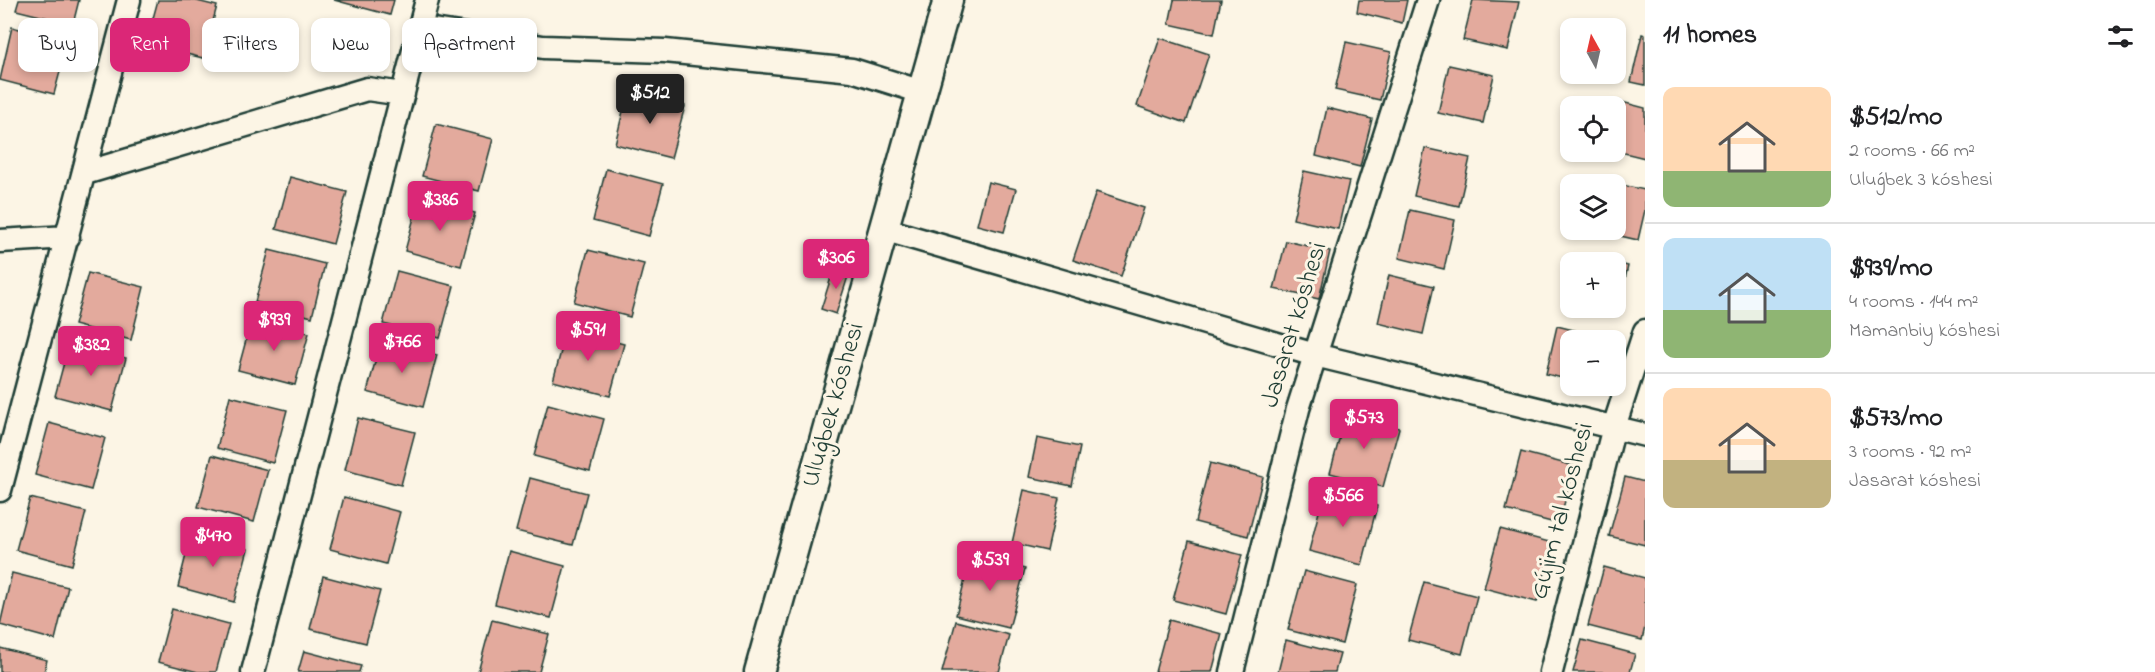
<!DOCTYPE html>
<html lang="en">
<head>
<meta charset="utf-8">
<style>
  body { margin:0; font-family:"Indie Flower",sans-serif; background:#f2f2f2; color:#202124; height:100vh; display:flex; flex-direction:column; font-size:22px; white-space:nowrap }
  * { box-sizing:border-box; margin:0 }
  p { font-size:20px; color:#757577 }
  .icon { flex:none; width:33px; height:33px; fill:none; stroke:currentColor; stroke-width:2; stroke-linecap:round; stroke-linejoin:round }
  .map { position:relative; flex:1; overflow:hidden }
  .drawer { display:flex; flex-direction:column; background:#fff; width:510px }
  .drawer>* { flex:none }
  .guide { position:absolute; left:18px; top:18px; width:570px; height:54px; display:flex; gap:12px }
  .needle { width:39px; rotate:352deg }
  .controls { position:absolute; left:1560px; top:18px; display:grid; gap:12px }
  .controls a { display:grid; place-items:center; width:66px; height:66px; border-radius:12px; background:#fff; box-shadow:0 3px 9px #0003; font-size:30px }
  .price { position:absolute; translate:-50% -51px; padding:0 14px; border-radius:6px; background:#db2777; color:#fff; font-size:20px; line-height:39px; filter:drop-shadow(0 2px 3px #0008) }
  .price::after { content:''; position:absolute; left:50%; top:36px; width:18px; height:14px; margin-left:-9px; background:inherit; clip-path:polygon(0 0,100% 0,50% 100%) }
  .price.active { background:#222; color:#fff }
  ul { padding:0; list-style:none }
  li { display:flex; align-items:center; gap:18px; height:150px; padding:0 18px }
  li+li { border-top:2px solid #e0e0e0 }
  li span { display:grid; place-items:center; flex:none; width:168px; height:120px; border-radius:12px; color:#555 }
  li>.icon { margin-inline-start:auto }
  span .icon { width:72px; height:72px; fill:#fffc; stroke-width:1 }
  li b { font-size:26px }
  h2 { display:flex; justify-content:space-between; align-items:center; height:72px; padding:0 18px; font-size:26px }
  .tag { padding:0 21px; border-radius:12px; background:#fff; box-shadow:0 3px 9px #0003; font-size:21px; line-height:54px }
  .tag.active { background:#db2777; color:#fff }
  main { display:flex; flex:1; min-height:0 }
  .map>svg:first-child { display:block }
  .building { fill:#e3aa9d; stroke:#1f3d34; stroke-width:1.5 }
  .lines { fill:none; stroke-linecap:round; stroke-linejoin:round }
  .minor-casing { stroke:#1f3d34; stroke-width:27 }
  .tertiary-casing { stroke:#1f3d34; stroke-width:33 }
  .minor { stroke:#fcf5e5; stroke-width:22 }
  .tertiary { stroke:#fcf5e5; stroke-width:28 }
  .labels { text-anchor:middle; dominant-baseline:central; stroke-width:6; stroke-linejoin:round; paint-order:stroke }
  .street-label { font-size:26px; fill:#1f3d34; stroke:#fcf5e5 }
</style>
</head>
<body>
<main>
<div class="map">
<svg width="1645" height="672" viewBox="0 0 1645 672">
  <rect width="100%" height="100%" fill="#fcf5e5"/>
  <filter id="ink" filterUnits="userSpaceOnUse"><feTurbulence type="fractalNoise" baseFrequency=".0167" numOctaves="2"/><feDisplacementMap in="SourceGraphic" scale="12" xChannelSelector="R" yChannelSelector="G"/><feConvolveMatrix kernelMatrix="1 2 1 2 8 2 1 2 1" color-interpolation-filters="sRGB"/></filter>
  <g filter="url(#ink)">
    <path class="building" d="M19 0H79L73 24 16 10Z
      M158 0H193L217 6 203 58 146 44Z
      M334 0H394L390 15Z
      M1174 0H1221L1214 34 1169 24Z
      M1359 0H1407L1402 23 1357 12Z
      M1473 0 1519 2 1508 50 1463 40Z
      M12 27 68 42 54 94 0 80Z
      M1642 34 1645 35V85L1631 82Z
      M1160 38 1209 54 1186 123 1137 106Z
      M1346 42 1391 52 1380 100 1335 90Z
      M1449 65 1494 75 1483 123 1438 113Z
      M628 91 685 106 671 158 615 144Z
      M1618 101 1645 108V158L1616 151Z
      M1327 108 1372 119 1360 167 1316 156Z
      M436 124 493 139 479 191 422 176Z
      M1425 148 1470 158 1459 206 1414 196Z
      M606 169 663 184 649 236 593 221Z
      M1304 171 1349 181 1338 229 1293 219Z
      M290 177 347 192 333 244 276 229Z
      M1604 181 1645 190V210L1638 240 1594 230H1616V184H1604Z
      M988 182 1016 189 1004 232 977 225Z
      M1096 192 1144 208 1121 276 1073 260Z
      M419 199 475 213 461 266 405 251Z
      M1410 210 1455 220 1444 269 1399 258Z
      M1286 241 1330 251 1319 299 1274 289Z
      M269 250 325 264 312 317 255 302Z
      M588 250 644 264 630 317 574 302Z
      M1583 256 1613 262H1582Z
      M1616 263 1628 266 1617 314 1589 308H1616Z
      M835 265 850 270 836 314 821 309Z
      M397 271 454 286 440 338 383 324Z
      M88 273 144 287 131 340 74 325Z
      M1389 275 1434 286 1423 334 1378 323Z
      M252 318 309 333 295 385 238 370Z
      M1557 326 1602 337 1601 340H1570V380L1546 374Z
      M567 329 624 344 610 396 553 381Z
      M381 340 437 355 423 407 367 392Z
      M69 344 126 358 112 411 55 396Z
      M230 396 287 410 273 463 217 448Z
      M548 404 604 419 590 471 534 456Z
      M1346 414 1399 428 1383 487 1330 473Z
      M358 418 415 432 401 485 345 470Z
      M49 423 105 438 91 490 35 475Z
      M1037 438 1080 447 1072 486 1029 477Z
      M1521 452 1574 466 1559 524 1506 510Z
      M212 455 268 470 254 522 198 507Z
      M1210 463 1263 477 1248 536 1195 522Z
      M1625 477 1645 482V545L1609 536Z
      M530 478 587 493 573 545 516 531Z
      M1024 490 1059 498 1047 551 1012 543Z
      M1324 492 1377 506 1362 565 1309 551Z
      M344 497 400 512 386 564 330 549Z
      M30 498 86 512 72 565 16 550Z
      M1500 529 1553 543 1537 602 1484 588Z
      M191 535 248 549 234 602 178 587Z
      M1189 541 1242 555 1226 614 1173 600Z
      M509 551 565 566 551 618 495 604Z
      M971 555 1025 569 1009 628 956 615Z
      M1604 567 1645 578V627L1642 640 1588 626Z
      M1304 571 1357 585 1342 644 1288 630Z
      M12 573 68 587 55 640 0 625Z
      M323 576 380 591 366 643 310 629Z
      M1424 582 1477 596 1462 654 1408 640Z
      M172 609 229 624 216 672H198L158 662Z
      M492 620 549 634 539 672H478Z
      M1169 620 1222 634 1212 672H1155Z
      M956 621 1009 635 999 672H942Z
      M1286 640 1340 654 1335 672H1278Z
      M1582 640 1635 654 1630 672H1573Z
      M0 648 47 660 44 672H0Z
      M304 651 361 666 359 672H298Z"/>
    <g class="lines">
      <g class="minor-casing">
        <path id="minor" d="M420 28 543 47 665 51 852 70 922 92
          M85 173 367 89 403 94
          M883 229 1315 355 1645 435
          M0 241 68 237
          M0 490 129 0
          M253 672 427 0
          M1232 672 1298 409 1428 0
          M1551 672 1614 427 1645 331"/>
      </g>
      <g class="tertiary-casing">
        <path id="tertiary" d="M759 672 948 0"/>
      </g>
      <use href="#minor" class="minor"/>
      <use href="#tertiary" class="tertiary"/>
    </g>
  </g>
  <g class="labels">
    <g class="street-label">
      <text transform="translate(1295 325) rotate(-73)">Jasarat kóshesi</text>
      <text transform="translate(834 405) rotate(-74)">Uluǵbek kóshesi</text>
      <text transform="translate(1563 511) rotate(-75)">Gújim tal kóshesi</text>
    </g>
  </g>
</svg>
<div class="controls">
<a><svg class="needle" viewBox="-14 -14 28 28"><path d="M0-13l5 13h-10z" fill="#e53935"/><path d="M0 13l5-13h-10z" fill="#757577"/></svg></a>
<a><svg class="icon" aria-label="locate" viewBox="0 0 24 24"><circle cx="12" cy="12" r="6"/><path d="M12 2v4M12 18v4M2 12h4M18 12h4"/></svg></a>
<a><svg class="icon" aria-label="layers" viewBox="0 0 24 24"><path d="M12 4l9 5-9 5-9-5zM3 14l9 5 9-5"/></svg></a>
<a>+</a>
<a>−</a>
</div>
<b class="price active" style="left:650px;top:125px">$512</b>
<b class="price" style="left:440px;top:232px">$386</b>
<b class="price" style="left:836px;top:290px">$306</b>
<b class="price" style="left:274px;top:352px">$939</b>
<b class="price" style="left:588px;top:362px">$591</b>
<b class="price" style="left:402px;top:374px">$766</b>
<b class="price" style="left:91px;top:377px">$382</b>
<b class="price" style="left:1364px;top:450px">$573</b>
<b class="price" style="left:1343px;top:528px">$566</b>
<b class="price" style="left:213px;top:568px">$470</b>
<b class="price" style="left:990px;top:592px">$539</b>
<div class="guide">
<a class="tag">Buy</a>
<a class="tag active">Rent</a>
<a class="tag">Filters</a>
<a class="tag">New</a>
<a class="tag">Apartment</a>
</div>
</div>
<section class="drawer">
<h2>11 homes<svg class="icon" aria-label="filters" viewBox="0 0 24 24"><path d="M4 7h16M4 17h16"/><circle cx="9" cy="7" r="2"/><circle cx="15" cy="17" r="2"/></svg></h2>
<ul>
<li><span style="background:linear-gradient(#ffd9b3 70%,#8fb573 0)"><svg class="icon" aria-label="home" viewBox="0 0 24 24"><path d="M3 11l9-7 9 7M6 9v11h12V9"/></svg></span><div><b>$512/mo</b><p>2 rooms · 66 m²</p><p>Uluǵbek 3 kóshesi</p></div></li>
<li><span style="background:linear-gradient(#bfe0f5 60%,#8fb573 0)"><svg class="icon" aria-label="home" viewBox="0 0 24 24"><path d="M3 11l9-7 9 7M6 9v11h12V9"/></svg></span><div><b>$939/mo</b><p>4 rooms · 144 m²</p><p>Mamanbiy kóshesi</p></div></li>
<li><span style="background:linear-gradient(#ffd9b3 60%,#c2b280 0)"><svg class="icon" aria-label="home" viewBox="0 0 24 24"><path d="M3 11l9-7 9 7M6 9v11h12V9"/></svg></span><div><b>$573/mo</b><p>3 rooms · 92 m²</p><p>Jasarat kóshesi</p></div></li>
</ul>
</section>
</main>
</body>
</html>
